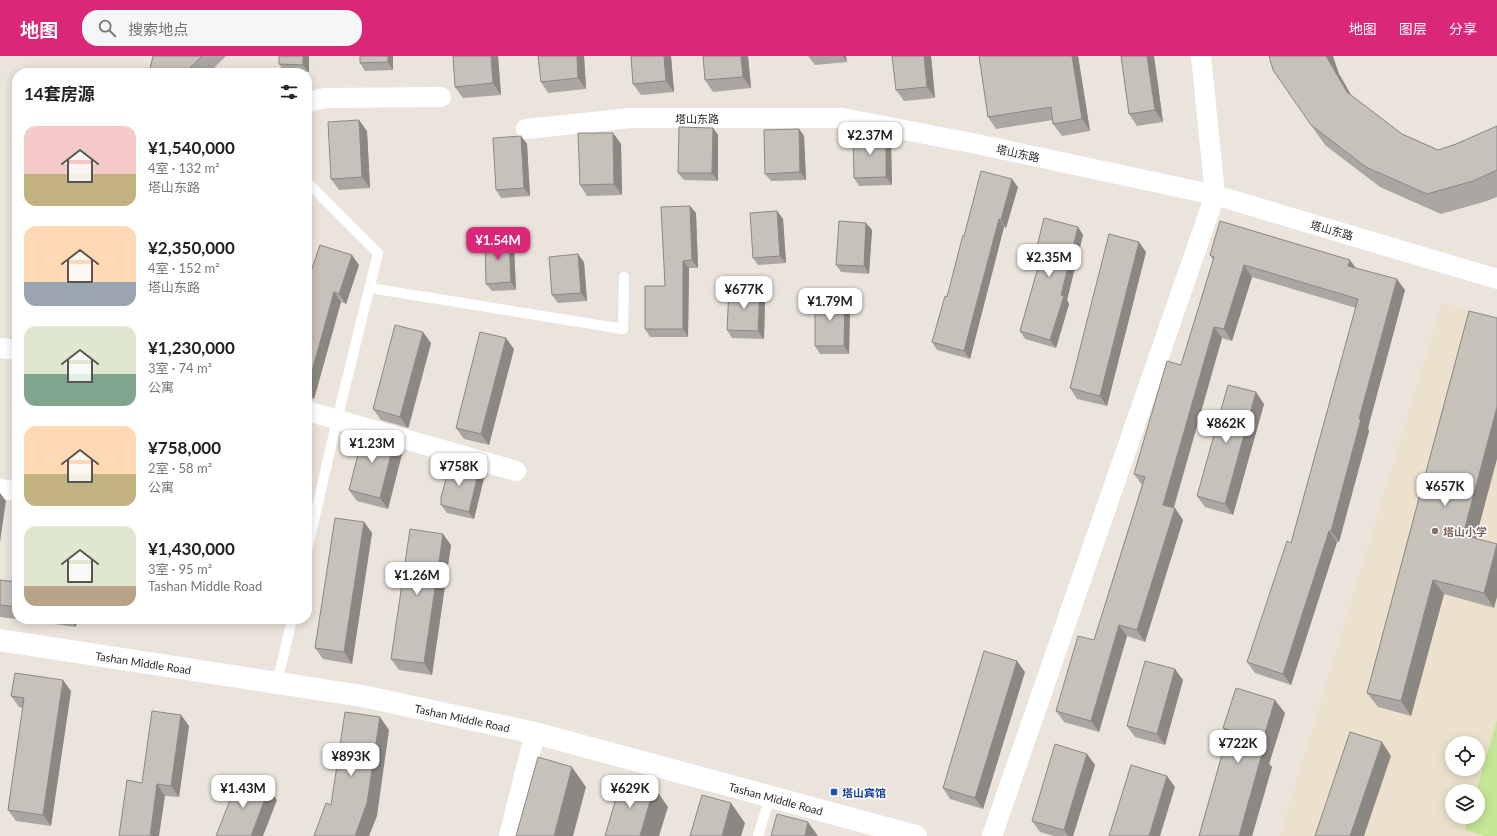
<!DOCTYPE html>
<html lang="zh">
<head>
<meta charset="utf-8">
<style>
  body { margin:0; font-family:Lato,"Noto Sans SC",sans-serif; background:#f6f6f6; color:#222; height:100vh; display:flex; flex-direction:column; font-size:15px; white-space:nowrap }
  * { box-sizing:border-box; margin:0 }
  p { font-size:13px; color:#767676 }
  .icon { flex:none; width:22px; height:22px; fill:none; stroke:currentColor; stroke-width:2; stroke-linecap:round; stroke-linejoin:round }
  .map { position:relative; flex:1; overflow:hidden }
  .drawer { position:absolute; left:12px; top:12px; width:300px; height:556px; display:flex; flex-direction:column; background:#fff; border-radius:16px; box-shadow:0 2px 10px #0003 }
  .drawer>* { flex:none }
  .fabs { position:absolute; left:1445px; top:680px; display:grid; gap:8px }
  .fabs a { display:grid; place-items:center; width:40px; height:40px; border-radius:50%; background:#fff; box-shadow:0 2px 10px #0003; font-size:20px }
  .price { position:absolute; translate:-50% -34px; padding:0 9px; border-radius:8px; background:#fff; color:#222; font-size:13px; line-height:26px; filter:drop-shadow(0 1px 2px #0008) }
  .price::after { content:''; position:absolute; left:50%; top:24px; width:12px; height:9px; margin-left:-6px; background:inherit; clip-path:polygon(0 0,100% 0,50% 100%) }
  .price.active { background:#db2777; color:#fff }
  ul { padding:0; list-style:none }
  li { display:flex; align-items:center; gap:12px; height:100px; padding:0 12px }
  li span { display:grid; place-items:center; flex:none; width:112px; height:80px; border-radius:12px; color:#555 }
  li>.icon { margin-inline-start:auto }
  span .icon { width:48px; height:48px; fill:#fffc; stroke-width:1 }
  li b { font-size:17px }
  h2 { display:flex; justify-content:space-between; align-items:center; height:48px; padding:0 12px; font-size:17px }
  header { display:flex; align-items:center; gap:24px; box-sizing:border-box; height:56px; padding:0 20px; background:#db2777; color:#fff }
  header strong { font-size:19px }
  nav { display:flex; gap:22px; margin-inline-start:auto; font-size:14px }
  .search { width:280px; height:36px; background:#f6f6f6; display:flex; align-items:center; gap:10px; box-sizing:border-box; padding:0 14px; border-radius:16px; color:#767676; font-size:15px }
  .map>svg:first-child { display:block }
  .education { fill:#ece1cc; fill-rule:evenodd }
  .pitch { fill:#c5e696 }
  .lines { fill:none; stroke-linecap:round; stroke-linejoin:round }
  .service { stroke:#fff; stroke-width:10 }
  .minor { stroke:#fff; stroke-width:20 }
  .tertiary { stroke:#fff; stroke-width:22 }
  .wall { fill:#aaa6a1 }
  .shaded-wall { fill:#8b8783 }
  .building { fill:#c6c1bb; stroke:#8b8783 }
  .education-dot { fill:#8d6e63; stroke:#fff; stroke-width:1.5 }
  .transit-dot { fill:#1a4fb4; stroke:#fff; stroke-width:1.5 }
  .labels { text-anchor:middle; dominant-baseline:central; stroke-width:3; stroke-linejoin:round; paint-order:stroke }
  .street-label { font-size:11px; fill:#292929; stroke:#fff }
  .education-label { font-size:11px; font-weight:bold; fill:#785e54; stroke:#fff; text-anchor:start }
  .transit-label { font-size:11px; font-weight:bold; fill:#164399; stroke:#fff; text-anchor:start }
</style>
</head>
<body>
<header>
<strong>地图</strong>
<div class="search"><svg class="icon" aria-label="search" viewBox="0 0 24 24"><circle cx="10" cy="10" r="6"/><path d="M15 15l6 6"/></svg>搜索地点</div>
<nav><a>地图</a><a>图层</a><a>分享</a></nav>
</header>
<div class="map">
<svg width="1497" height="780" viewBox="0 0 1497 780">
  <rect width="100%" height="100%" fill="#ebe4dc"/>
  <path class="education" d="M1442 247 1497 263V780H1280ZM1452 687H1478V713H1452ZM1452 735H1478V761H1452Z"/>
  <path class="pitch" d="M1497 664V780H1485L1465 774 1468 761H1478V735H1476Z"/>
  <g class="lines">
    <path class="service" d="M307 126 378 197 337 364 307 495
      M370 232 623 273 624 221
      M277 627 292 563
      M758 780 770 741"/>
    <path class="minor" d="M307 46 325 42 441 41
      M526 73 631 62H842L977 88 1215 139 1497 223
      M0 292 17 294
      M307 355 516 415
      M0 433 17 435
      M509 780 535 677
      M992 780 1215 139 1201 0"/>
    <path class="tertiary" id="s1" d="M0 584 362 640 535 677 916 780"/>
  </g>
  <path class="wall" d="M153 0H226L209 17H149Z
    M279 0H309V16H284L279 8Z
    M360 0H393V14L365 15 360 7Z
    M498 0 501 39 463 42 455 31Z
    M538 0H584L586 33 548 37 541 26Z
    M671 0 674 36 641 39 633 28Z
    M703 0H748L751 32 713 36 705 24Z
    M808 0H846L847 6 815 9Z
    M892 0H931L935 42 904 45 896 34Z
    M979 0H1078L1090 75 1062 80 1053 68V64L996 73 988 61Z
    M1121 0H1154L1163 66 1137 70 1129 58Z
    M1339 18 1351 39 1402 78 1438 94 1456 88 1497 70V141L1487 145 1441 158 1380 131 1325 89 1311 69Z
    M713 72 718 79V125L684 124 678 117Z
    M799 73 804 80 806 124 771 125 765 118Z
    M367 75 370 132 339 134 331 123Z
    M613 77 621 88 622 139 587 140 580 129Z
    M886 78 891 86 892 129 859 130 854 122Z
    M521 80 527 88 530 140 501 142 496 134Z
    M1018 131 1006 172 1004 171 970 303 937 294 932 286 947 241 964 180Z
    M690 150 696 157 698 212H689L688 281H650L645 273 665 230Z
    M777 155 783 163 786 207 758 209 753 202Z
    M866 167 872 174 869 218 841 216 836 209Z
    M1078 171 1083 179 1067 244 1069 248 1056 292 1025 283 1020 275 1038 214 1033 207Z
    M514 191 516 234 492 235 486 228Z
    M1146 196 1107 350 1077 343 1070 332Z
    M1210 199 1355 212 1405 234 1368 372 1369 375 1339 486H1337L1291 629 1255 617 1247 606 1291 487 1356 252 1252 221 1232 285 1222 282 1174 452 1183 464 1145 586 1127 580 1099 676 1064 666 1056 655 1094 584 1142 429 1134 418 1181 309 1213 204Z
    M584 206 587 245 558 247 552 239Z
    M359 209 346 248 341 246 314 343 307 341V227Z
    M765 242 764 283 732 282 727 274Z
    M850 251 849 298H820L815 290Z
    M1469 255 1476 482 1494 552 1444 538 1411 660 1378 651 1367 637Z
    M431 287 409 371 408 372 381 364 373 353Z
    M514 293 489 389 464 383 456 372Z
    M1264 348 1233 459 1205 451 1197 440Z
    M403 394 388 453 357 445 349 434Z
    M484 422 474 463 447 457 441 449Z
    M364 466 372 477 352 608 323 603 315 592Z
    M451 489 432 619 399 614 391 603Z
    M0 524 17 526V563L0 561Z
    M18 563H77L76 571Z
    M1025 616 983 753 950 743 943 732Z
    M1183 624 1165 689 1135 681 1127 670Z
    M71 635 51 770 16 765 8 754 23 652 19 651 11 640Z
    M1285 657 1269 708 1272 711 1252 780H1199L1228 678 1223 672Z
    M181 659 189 670 179 741 165 740 142 727Z
    M1087 698 1095 709 1073 780H1054L1040 776 1032 765Z"/>
  <path class="shaded-wall" d="M303 0H309V16L303 9Z
    M388 0H393V14L388 6Z
    M491 0H498L501 39 493 27Z
    M577 0H584L586 33 578 22Z
    M664 0H671L674 36 666 25Z
    M741 0H748L751 32 743 21Z
    M843 0H846L847 6Z
    M924 0H931L935 42 927 31Z
    M1072 0H1078L1090 75 1082 63Z
    M1147 0H1154L1163 66 1155 54Z
    M1326 0H1333L1339 18 1361 56 1347 36Z
    M191 11 195 17H190Z
    M359 64 367 75 370 132 362 121Z
    M713 72 718 79V125L712 117Z
    M799 73 804 80 806 124 800 116Z
    M613 77 621 88 622 139 614 128Z
    M886 78 891 86 892 129 886 121Z
    M521 80 527 88 530 140 524 132Z
    M1012 123 1018 131 1006 172 1001 164Z
    M690 150 696 157 698 212 692 204Z
    M777 155 783 163 786 207 780 200Z
    M999 163 1004 171 970 303 964 295Z
    M866 167 872 174 869 218 864 210Z
    M1078 171 1083 179 1067 244 1069 248 1056 292 1050 284 1061 239Z
    M509 183 514 191 516 234 511 226Z
    M1139 186 1146 196 1107 350 1100 340Z
    M578 198 584 206 587 245 581 237Z
    M352 199 359 209 346 248 339 238Z
    M1350 204 1358 215 1348 210Z
    M683 205 689 212 688 281 683 273Z
    M1244 209 1252 221 1232 285 1224 273Z
    M1397 223 1405 234 1368 372 1369 375 1339 486 1331 475 1359 363Z
    M760 234 765 242 764 283 758 275Z
    M334 236 341 246 314 343 307 333Z
    M845 243 850 251 849 298 844 290Z
    M1214 271 1222 282 1171 460 1163 449Z
    M423 276 431 287 408 372 400 361Z
    M506 282 514 293 489 389 481 378Z
    M1256 336 1264 348 1233 459 1225 448Z
    M1497 351V403L1473 493 1463 479Z
    M395 383 403 394 388 453 380 442Z
    M479 414 484 422 474 463 469 456Z
    M0 437 6 445 0 486Z
    M1175 452 1183 464 1145 586 1137 574Z
    M364 466 372 477 352 608 344 596Z
    M1329 475 1337 486 1291 629 1283 618Z
    M443 478 451 489 432 619 424 607Z
    M1497 488V541L1494 552 1484 537Z
    M1433 524 1444 538 1411 660 1401 645Z
    M70 563H77L76 571Z
    M1119 569 1127 580 1099 676 1091 665Z
    M1017 605 1025 616 983 753 975 742Z
    M1175 613 1183 624 1165 689 1157 678Z
    M63 624 71 635 51 770 43 759Z
    M1275 644 1285 657 1269 708 1272 711 1252 780H1239L1259 697Z
    M181 659 189 670 179 741 171 730Z
    M380 661 389 674 377 760 369 780H355Z
    M1382 686 1391 700 1364 780H1350Z
    M1087 698 1095 709 1073 780H1068L1064 774Z
    M572 711 586 731 573 780H554Z
    M1167 720 1175 731 1160 780H1149Z
    M157 728 165 740 159 780H150Z
    M654 731 668 751 659 780H640Z
    M269 732 277 744 263 780H251Z
    M731 747 745 767 741 780H722Z
    M808 766 818 780H805Z"/>
  <path class="building" d="M153 0H202L191 11 190 17H149Z
    M279 0H303V9L279 8Z
    M360 0H388V6L360 7Z
    M453 0H491L493 27 455 31Z
    M538 0H577L578 22 541 26Z
    M631 0H664L666 25 633 28Z
    M703 0H741L743 21 705 24Z
    M892 0H924L927 31 896 34Z
    M979 0H1072L1082 63 1053 68 1051 51 988 61Z
    M1121 0H1147L1155 54 1129 58Z
    M1269 0H1326L1347 36 1402 78 1438 94 1456 88 1497 70V114L1473 125 1427 138 1366 111 1311 69 1273 14Z
    M359 64 362 121 331 123 328 66Z
    M679 71 713 72 712 117H678Z
    M799 73 800 116 765 118 764 74Z
    M578 77H613L614 128 580 129Z
    M886 78V121L854 122 853 79Z
    M521 80 524 132 496 134 493 82Z
    M981 115 1012 123 1001 164 999 163 964 295 932 286 945 240 947 241 963 179 964 180Z
    M690 150 692 204 683 205V273H645V230H665L661 151Z
    M777 155 780 200 753 202 750 157Z
    M1044 162 1078 171 1061 239 1064 240 1050 284 1020 275 1039 208 1033 207Z
    M839 165 866 167 864 210 836 209Z
    M1220 165 1350 204 1348 210 1397 223 1359 363H1361L1331 475H1329L1283 618 1247 606 1287 485 1291 487 1358 243 1244 209 1224 273 1214 271 1163 449 1175 452 1137 574 1119 569 1091 665 1056 655 1078 580 1094 584 1145 421 1134 418 1167 305 1181 309 1214 201 1210 199Z
    M1109 178 1139 186 1100 340 1070 332Z
    M509 183 511 226 486 228 485 184Z
    M320 189 352 199 339 238 334 236 307 333V227Z
    M578 198 581 237 552 239 549 201Z
    M729 233 760 234 758 275 727 274Z
    M815 243H845L844 290H815Z
    M1469 255 1497 262V351L1463 479 1497 488 1484 537 1433 524 1401 645 1367 637Z
    M395 269 423 276 400 361 373 353Z
    M480 276 506 282 481 378 456 372Z
    M1228 329 1256 336 1225 448 1197 440Z
    M364 374 395 383 380 442 349 434Z
    M450 407 479 414 469 456 441 449V442Z
    M335 462 364 466 344 596 315 592Z
    M410 473 443 478 424 607 391 603Z
    M0 524 17 526V551L0 549Z
    M984 595 1017 605 975 742 943 732Z
    M1145 605 1175 613 1157 678 1127 670Z
    M15 617 63 624 43 759 8 754 24 642 11 640Z
    M1236 632 1275 644 1259 697 1262 698 1239 780H1199L1229 674 1223 672Z
    M152 655 181 659 171 730 157 728 150 780H119L127 724 142 727Z
    M345 656 380 661 367 747 355 780H314L326 747 331 749Z
    M1350 676 1382 686 1350 780H1315Z
    M1055 688 1087 698 1064 774 1032 765Z
    M538 701 572 711 554 780H516Z
    M1131 709 1167 720 1149 780H1109Z
    M239 721 269 732 251 780H216Z
    M622 722 654 731 640 780H605Z
    M702 739 731 747 722 780H690Z
    M777 758 808 766 805 780H771Z"/>
  <circle class="education-dot" cx="1435" cy="475" r="4"/>
  <rect class="transit-dot" x="830" y="732" width="8" height="8" rx="2"/>
  <g class="labels">
    <g class="street-label">
      <text x="697" y="62">塔山东路</text>
      <text transform="translate(1018 97) rotate(12)">塔山东路</text>
      <text transform="translate(1332 174) rotate(16)">塔山东路</text>
      <text stroke="none"><textPath href="#s1" startOffset="145">Tashan Middle Road</textPath></text>
      <text stroke="none"><textPath href="#s1" startOffset="469">Tashan Middle Road</textPath></text>
      <text stroke="none"><textPath href="#s1" startOffset="793">Tashan Middle Road</textPath></text>
    </g>
    <g class="education-label">
      <text x="1443" y="475">塔山小学</text>
    </g>
    <g class="transit-label">
      <text x="842" y="736">塔山宾馆</text>
    </g>
  </g>
</svg>
<div class="fabs">
<a><svg class="icon" aria-label="locate" viewBox="0 0 24 24"><circle cx="12" cy="12" r="6"/><path d="M12 2v4M12 18v4M2 12h4M18 12h4"/></svg></a>
<a><svg class="icon" aria-label="layers" viewBox="0 0 24 24"><path d="M12 4l9 5-9 5-9-5zM3 14l9 5 9-5"/></svg></a>
</div>
<b class="price" style="left:870px;top:100px">¥2.37M</b>
<b class="price active" style="left:498px;top:205px">¥1.54M</b>
<b class="price" style="left:1049px;top:222px">¥2.35M</b>
<b class="price" style="left:744px;top:254px">¥677K</b>
<b class="price" style="left:830px;top:266px">¥1.79M</b>
<b class="price" style="left:1226px;top:388px">¥862K</b>
<b class="price" style="left:372px;top:408px">¥1.23M</b>
<b class="price" style="left:459px;top:431px">¥758K</b>
<b class="price" style="left:1445px;top:451px">¥657K</b>
<b class="price" style="left:417px;top:540px">¥1.26M</b>
<b class="price" style="left:1238px;top:708px">¥722K</b>
<b class="price" style="left:351px;top:721px">¥893K</b>
<b class="price" style="left:243px;top:753px">¥1.43M</b>
<b class="price" style="left:630px;top:753px">¥629K</b>
<section class="drawer">
<h2>14套房源<svg class="icon" aria-label="filters" viewBox="0 0 24 24"><path d="M4 7h16M4 17h16"/><circle cx="9" cy="7" r="2"/><circle cx="15" cy="17" r="2"/></svg></h2>
<ul>
<li><span style="background:linear-gradient(#f6c9c9 60%,#c2b280 0)"><svg class="icon" aria-label="home" viewBox="0 0 24 24"><path d="M3 11l9-7 9 7M6 9v11h12V9"/></svg></span><div><b>¥1,540,000</b><p>4室 · 132 m²</p><p>塔山东路</p></div></li>
<li><span style="background:linear-gradient(#ffd9b3 70%,#9aa5b1 0)"><svg class="icon" aria-label="home" viewBox="0 0 24 24"><path d="M3 11l9-7 9 7M6 9v11h12V9"/></svg></span><div><b>¥2,350,000</b><p>4室 · 152 m²</p><p>塔山东路</p></div></li>
<li><span style="background:linear-gradient(#dfe7d0 60%,#7fa58c 0)"><svg class="icon" aria-label="home" viewBox="0 0 24 24"><path d="M3 11l9-7 9 7M6 9v11h12V9"/></svg></span><div><b>¥1,230,000</b><p>3室 · 74 m²</p><p>公寓</p></div></li>
<li><span style="background:linear-gradient(#ffd9b3 60%,#c2b280 0)"><svg class="icon" aria-label="home" viewBox="0 0 24 24"><path d="M3 11l9-7 9 7M6 9v11h12V9"/></svg></span><div><b>¥758,000</b><p>2室 · 58 m²</p><p>公寓</p></div></li>
<li><span style="background:linear-gradient(#dfe7d0 75%,#b9a48a 0)"><svg class="icon" aria-label="home" viewBox="0 0 24 24"><path d="M3 11l9-7 9 7M6 9v11h12V9"/></svg></span><div><b>¥1,430,000</b><p>3室 · 95 m²</p><p>Tashan Middle Road</p></div></li>
</ul>
</section>
</div>
</body>
</html>
